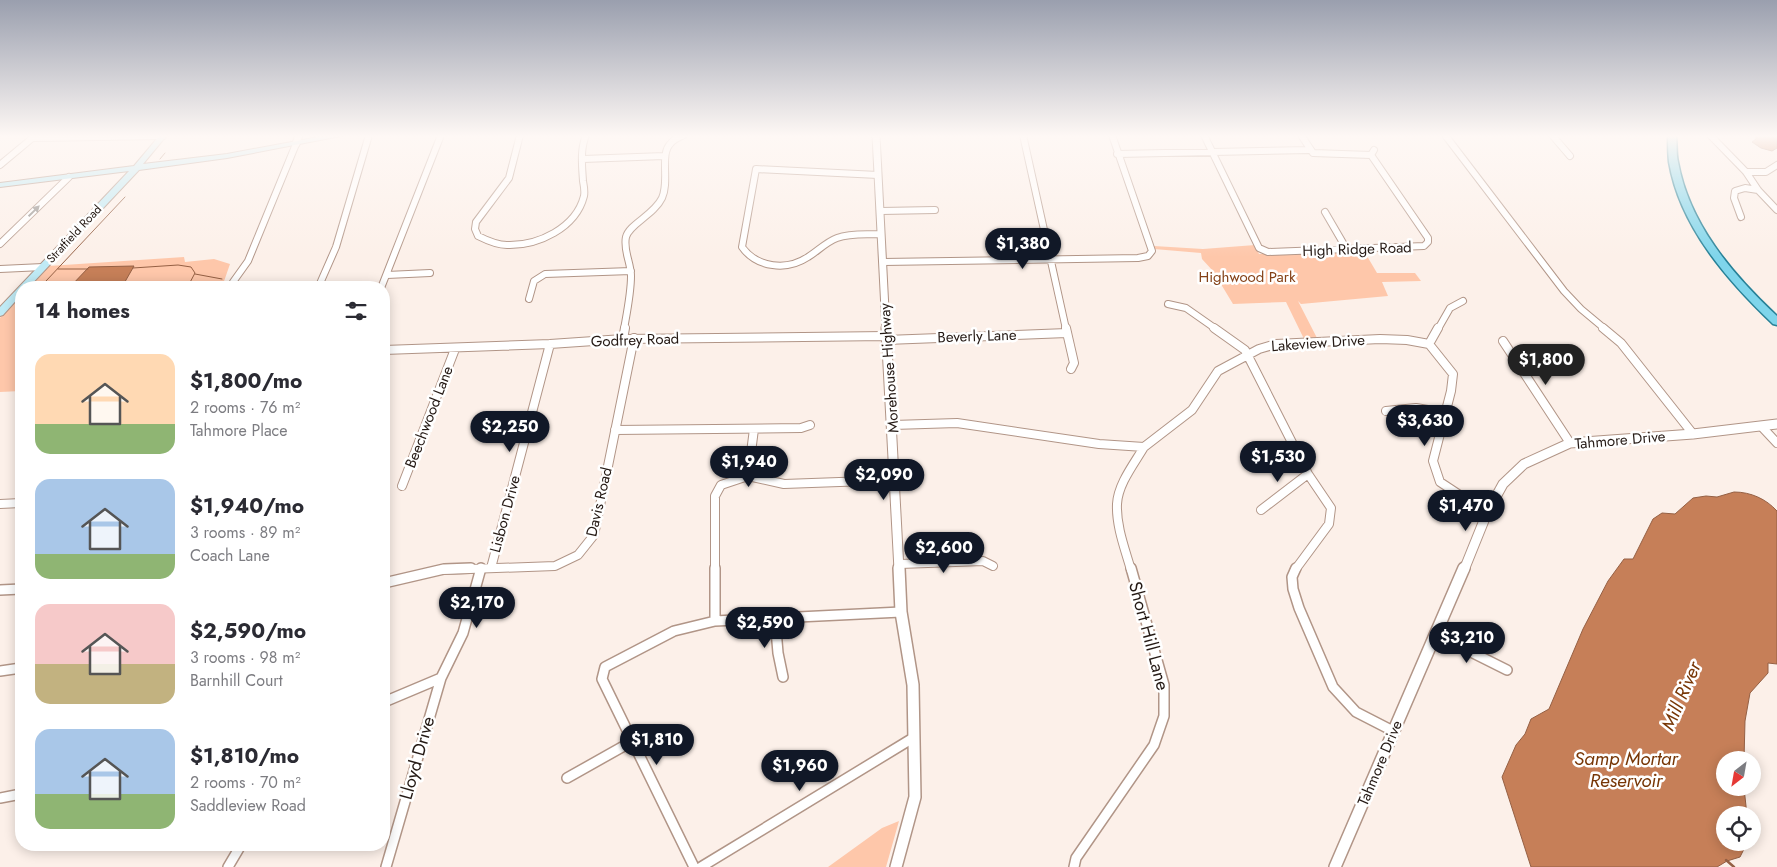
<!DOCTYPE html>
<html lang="en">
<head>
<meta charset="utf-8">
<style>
  body { margin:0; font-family:Jost,sans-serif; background:#f2f2f3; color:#2b2b33; height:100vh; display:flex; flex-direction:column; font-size:19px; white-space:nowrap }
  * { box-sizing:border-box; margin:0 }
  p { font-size:16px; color:#7c7c81 }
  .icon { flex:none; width:28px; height:28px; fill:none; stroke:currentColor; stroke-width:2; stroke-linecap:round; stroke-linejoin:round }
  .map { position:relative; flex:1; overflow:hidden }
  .panel { position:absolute; left:15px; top:281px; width:375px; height:570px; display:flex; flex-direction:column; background:#fff; border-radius:20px; box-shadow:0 2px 12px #0003 }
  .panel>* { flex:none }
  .needle { width:32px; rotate:211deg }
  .fabs { position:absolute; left:1716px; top:751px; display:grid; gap:10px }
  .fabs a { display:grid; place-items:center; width:45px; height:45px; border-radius:50%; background:#fff; box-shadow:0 2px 12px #0003; font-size:25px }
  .price { position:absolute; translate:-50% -42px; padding:0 11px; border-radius:18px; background:#111827; color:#fff; font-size:16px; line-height:32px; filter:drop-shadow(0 1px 2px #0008) }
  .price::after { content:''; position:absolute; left:50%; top:30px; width:15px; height:11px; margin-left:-8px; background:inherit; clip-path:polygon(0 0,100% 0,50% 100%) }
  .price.selected { background:#222; color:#fff }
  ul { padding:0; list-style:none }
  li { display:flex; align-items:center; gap:15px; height:125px; padding:0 20px }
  li span { display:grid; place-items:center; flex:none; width:140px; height:100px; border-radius:15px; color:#555 }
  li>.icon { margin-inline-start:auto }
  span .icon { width:60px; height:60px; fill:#fffc; stroke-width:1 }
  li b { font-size:21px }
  h2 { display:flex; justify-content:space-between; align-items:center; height:60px; padding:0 20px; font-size:21px }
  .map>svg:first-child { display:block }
  .green { fill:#fec7aa }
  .water { fill:#c67f58; stroke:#956044 }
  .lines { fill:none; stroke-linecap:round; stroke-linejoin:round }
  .stream-far1 { stroke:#956044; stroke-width:1 }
  .stream { stroke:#956044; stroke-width:2.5 }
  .minor-far2-casing { stroke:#b19587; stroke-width:8 }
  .minor-far1-casing { stroke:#b19587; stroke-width:10 }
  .minor-casing { stroke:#b19587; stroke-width:12 }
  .tertiary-far2-casing { stroke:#b19587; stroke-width:9 }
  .tertiary-far1-casing { stroke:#b19587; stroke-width:11 }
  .tertiary-casing { stroke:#b19587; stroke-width:14 }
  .secondary-casing { stroke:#b19587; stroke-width:2 }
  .primary-casing { stroke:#278197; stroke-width:3 }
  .minor-far2 { stroke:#fff; stroke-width:6 }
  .minor-far1 { stroke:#fff; stroke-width:8 }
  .minor { stroke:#fff; stroke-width:9 }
  .tertiary-far2 { stroke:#fff; stroke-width:7 }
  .tertiary-far1 { stroke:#fff; stroke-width:9 }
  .tertiary { stroke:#fff; stroke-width:11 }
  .secondary { fill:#bfeaf5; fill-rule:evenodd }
  .primary { fill:#7fd5eb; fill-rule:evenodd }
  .oneway { fill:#9c9895 }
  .labels { text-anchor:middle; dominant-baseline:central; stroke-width:5; stroke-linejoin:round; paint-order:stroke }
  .far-street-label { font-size:12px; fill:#241914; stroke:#fff }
  .street-label { font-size:15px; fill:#241914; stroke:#fff }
  .park-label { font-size:15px; fill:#844117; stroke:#fff }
  .near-street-label { font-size:18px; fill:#241914; stroke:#fff }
  .near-water-label { font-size:19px; font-style:italic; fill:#773606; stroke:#fff }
</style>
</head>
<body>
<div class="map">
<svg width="1777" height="867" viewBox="0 0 1777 867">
  <rect width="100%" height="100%" fill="#fcf0e9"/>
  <path class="green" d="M1255 245 1259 254 1362 252 1364 256H1367L1377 273H1415L1421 281 1382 282 1388 296 1301 304 1298 301 1317 338 1304 339 1286 302 1233 304 1213 271 1202 259 1201 253 1154 249V246L1203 249Z
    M184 257 185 262 214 259 230 264 222 287 28 288 49 266Z
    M21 294V391L0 392V318Z
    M899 821 886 867H828L882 828Z"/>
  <path class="water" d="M1756 135H1777V148L1772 151 1761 148 1752 142 1756 139Z
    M134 266 122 287H70L89 267Z
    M1734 492C1751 492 1766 499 1777 511V664L1768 663V673L1750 693 1745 721 1744 760H1725V788H1744L1747 815H1725V842L1747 843 1740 857 1727 861 1717 867H1531L1502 777 1516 745 1525 734 1531 719 1549 709 1583 629 1608 581 1624 559H1633L1653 519 1662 513 1675 514 1693 498 1706 496 1717 497Z"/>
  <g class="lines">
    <path class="stream-far1" d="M160 159 165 153
      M133 268 178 265 191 267 195 273 187 288
      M58 269H88
      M195 274 222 279
      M46 281 125 197"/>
    <path class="stream" d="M1726 860 1734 867"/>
    <g class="minor-far2-casing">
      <path id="minor-far2" d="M520 135 509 178 476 222 475 229 478 236C488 241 497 245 507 245 538 246 576 228 584 196 585 191 584 186 583 181 582 165 580 150 586 135
        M1023 135 1066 329
        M1204 135 1259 248 1268 252 1424 246 1428 242V238L1371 155 1374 150
        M1301 135 1313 153 1371 155
        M1445 135 1564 291 1581 309 1605 329
        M1552 135 1570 156
        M1710 135 1746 172 1758 190 1777 210
        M33 138 163 136
        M1117 154 1309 150
        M583 159 664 156
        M0 165 36 135
        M1746 172H1766L1777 165
        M878 175 756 169 742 247C757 268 787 271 808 257 818 251 826 242 837 238 851 233 866 235 880 234
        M881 211 935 210
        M1325 212 1346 248
        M1741 217 1734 198 1735 191 1745 188 1758 190
        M0 244 69 177
        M883 262 1138 258 1148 256 1152 251 1112 135
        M0 269 43 267
        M387 275 430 273
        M232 288 233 282 248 261 296 144
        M318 288 336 247 369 135
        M381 288 441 135
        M529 299 534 281 545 274 631 271
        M1168 304 1186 308 1216 329
        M624 329C627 312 631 293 631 276 631 263 623 250 626 237 629 224 654 215 662 198 670 181 659 154 671 143 674 139 680 137 684 135
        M1438 329 1450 308 1463 301"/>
    </g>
    <g class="minor-far1-casing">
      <path id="minor-far1" d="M1066 328 1074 363 1071 369
        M1214 328 1245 350 1308 474 1331 508 1329 524 1295 570
        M1603 328 1621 343 1693 434
        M623 339 625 328
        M886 340 1067 333
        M1503 341 1570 443
        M1429 344 1438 328
        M384 350 550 344 623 339 886 336
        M1386 411 1416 408 1445 413
        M893 425 957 423 1099 444 1144 447 1192 410 1218 371 1259 349 1276 344 1380 339 1407 340 1429 344 1453 374 1451 391 1433 461 1440 482 1487 513
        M1762 427 1777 443
        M615 430 801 428 810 425
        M748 476 754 429
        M402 486 455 349
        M0 504 21 503
        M1261 510 1308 474
        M900 564 983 561 993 566
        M491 568 550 344
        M442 570 555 566 578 555 594 535 634 338
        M715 570V496L721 485 748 476 784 484 895 480
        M1131 570C1125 549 1116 526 1117 504 1118 484 1134 464 1144 447"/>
    </g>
    <g class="minor-casing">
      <path id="minor" d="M715 568V621
        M1296 568 1292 577 1293 589 1299 608 1333 687 1356 712 1393 731
        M384 583 444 569 471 568
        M0 590 21 589
        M775 618 778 653 783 677
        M1437 635 1507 670
        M0 671 21 668
        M384 702 441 678
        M567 778 631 742
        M0 798 21 794
        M228 867 241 845
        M386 867 441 678 463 633 481 568
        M694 867 602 679 605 667 674 631 715 621 901 612
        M701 867 913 738
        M1074 867 1076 858 1154 745 1164 716V685L1131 568"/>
    </g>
    <g class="tertiary-far2-casing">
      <path id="tertiary-far2" d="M876 135 886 329
        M296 144 299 135"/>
    </g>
    <g class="tertiary-far1-casing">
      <path id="tertiary-far1" d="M886 328 899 570
        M1464 570 1487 513 1503 484 1524 464 1570 443 1693 434 1777 424"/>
    </g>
    <g class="tertiary-casing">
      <path id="tertiary" d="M896 867 915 797 913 685 901 612 899 568
        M1335 867 1464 568"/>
    </g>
    <g class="secondary-casing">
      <path id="secondary" d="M160 135H167L143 164 227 154 329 135H346L227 158 139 170 28 288H21V295L3 315 0 316V307L129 171 0 187V183L134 166Z"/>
    </g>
    <g class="primary-casing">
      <path id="primary" d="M1668 135H1676C1677 144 1676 154 1678 162 1689 224 1733 275 1777 316V325L1773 324C1728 281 1680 227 1669 162 1668 153 1668 144 1668 135Z"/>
    </g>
    <use href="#minor-far2" class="minor-far2"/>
    <use href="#minor-far1" class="minor-far1"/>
    <use href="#minor" class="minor"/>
    <use href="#tertiary-far2" class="tertiary-far2"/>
    <use href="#tertiary-far1" class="tertiary-far1"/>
    <use href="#tertiary" class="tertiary"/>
    <use href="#secondary" class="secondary"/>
    <use href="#primary" class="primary"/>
  </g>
  <defs><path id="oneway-solid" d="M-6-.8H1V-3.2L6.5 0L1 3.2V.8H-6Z" transform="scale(1.25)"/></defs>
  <use class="oneway" href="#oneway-solid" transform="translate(34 211) rotate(-44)"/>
  <linearGradient id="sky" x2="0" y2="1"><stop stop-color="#9a9fae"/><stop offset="0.53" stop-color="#fef8f5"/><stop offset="1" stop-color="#fef8f5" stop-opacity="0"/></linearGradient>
  <rect width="1777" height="257" fill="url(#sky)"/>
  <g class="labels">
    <g class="far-street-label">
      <text transform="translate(74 234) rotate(-47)">Stratfield Road</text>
    </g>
    <g class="street-label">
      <text transform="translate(1357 249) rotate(-2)">High Ridge Road</text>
      <text transform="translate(977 336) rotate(-2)">Beverly Lane</text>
      <text transform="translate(635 340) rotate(-2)">Godfrey Road</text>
      <text transform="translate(1318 343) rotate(-4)">Lakeview Drive</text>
      <text transform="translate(889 368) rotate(-94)">Morehouse Highway</text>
      <text transform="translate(429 417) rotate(-69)">Beechwood Lane</text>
      <text transform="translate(1620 440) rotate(-5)">Tahmore Drive</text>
      <text transform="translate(599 502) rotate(-77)">Davis Road</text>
      <text transform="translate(505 514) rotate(-75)">Lisbon Drive</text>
      <text transform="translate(1380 763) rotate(-67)">Tahmore Drive</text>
    </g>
    <g class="park-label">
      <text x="1247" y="277">Highwood Park</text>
    </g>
    <g class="near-street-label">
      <text transform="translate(1149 636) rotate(75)">Short Hill Lane</text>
      <text transform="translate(417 758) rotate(-74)">Lloyd Drive</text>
    </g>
    <g class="near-water-label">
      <text transform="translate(1681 696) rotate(-67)">Mill River</text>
      <text x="1626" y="758">Samp Mortar<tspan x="1626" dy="22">Reservoir</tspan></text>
    </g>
  </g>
</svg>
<div class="fabs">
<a><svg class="needle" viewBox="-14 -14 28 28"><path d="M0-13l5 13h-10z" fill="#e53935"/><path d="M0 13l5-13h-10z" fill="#7c7c81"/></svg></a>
<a><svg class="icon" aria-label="locate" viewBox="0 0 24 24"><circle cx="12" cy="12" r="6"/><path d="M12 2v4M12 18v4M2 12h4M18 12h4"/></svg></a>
</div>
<b class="price" style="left:1023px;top:270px">$1,380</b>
<b class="price selected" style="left:1546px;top:386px">$1,800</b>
<b class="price" style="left:1425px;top:447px">$3,630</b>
<b class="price" style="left:510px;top:453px">$2,250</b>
<b class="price" style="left:1278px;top:483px">$1,530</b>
<b class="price" style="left:749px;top:488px">$1,940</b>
<b class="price" style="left:884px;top:501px">$2,090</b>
<b class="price" style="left:1466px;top:532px">$1,470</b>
<b class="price" style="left:944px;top:574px">$2,600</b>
<b class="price" style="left:477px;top:629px">$2,170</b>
<b class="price" style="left:765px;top:649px">$2,590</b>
<b class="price" style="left:1467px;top:664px">$3,210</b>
<b class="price" style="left:657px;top:766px">$1,810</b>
<b class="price" style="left:800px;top:792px">$1,960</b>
<section class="panel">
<h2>14 homes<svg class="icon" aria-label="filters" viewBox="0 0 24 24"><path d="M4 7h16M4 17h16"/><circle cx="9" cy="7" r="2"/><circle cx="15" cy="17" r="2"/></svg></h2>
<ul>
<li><span style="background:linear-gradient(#ffd9b3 70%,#8fb573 0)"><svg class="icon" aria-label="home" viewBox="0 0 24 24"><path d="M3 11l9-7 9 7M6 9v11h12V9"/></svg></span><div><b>$1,800/mo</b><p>2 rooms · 76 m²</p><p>Tahmore Place</p></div></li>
<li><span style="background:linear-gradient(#a9c7e8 75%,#8fb573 0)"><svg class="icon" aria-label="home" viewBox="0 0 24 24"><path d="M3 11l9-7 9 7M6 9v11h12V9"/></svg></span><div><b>$1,940/mo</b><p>3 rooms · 89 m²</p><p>Coach Lane</p></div></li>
<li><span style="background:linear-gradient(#f6c9c9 60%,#c2b280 0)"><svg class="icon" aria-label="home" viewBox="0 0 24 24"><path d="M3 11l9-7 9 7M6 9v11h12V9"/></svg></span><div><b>$2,590/mo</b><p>3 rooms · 98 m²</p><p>Barnhill Court</p></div></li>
<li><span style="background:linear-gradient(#a9c7e8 65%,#8fb573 0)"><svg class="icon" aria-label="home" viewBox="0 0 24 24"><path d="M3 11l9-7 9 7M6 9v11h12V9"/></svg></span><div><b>$1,810/mo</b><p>2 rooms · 70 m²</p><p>Saddleview Road</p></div></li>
</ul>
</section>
</div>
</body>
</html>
